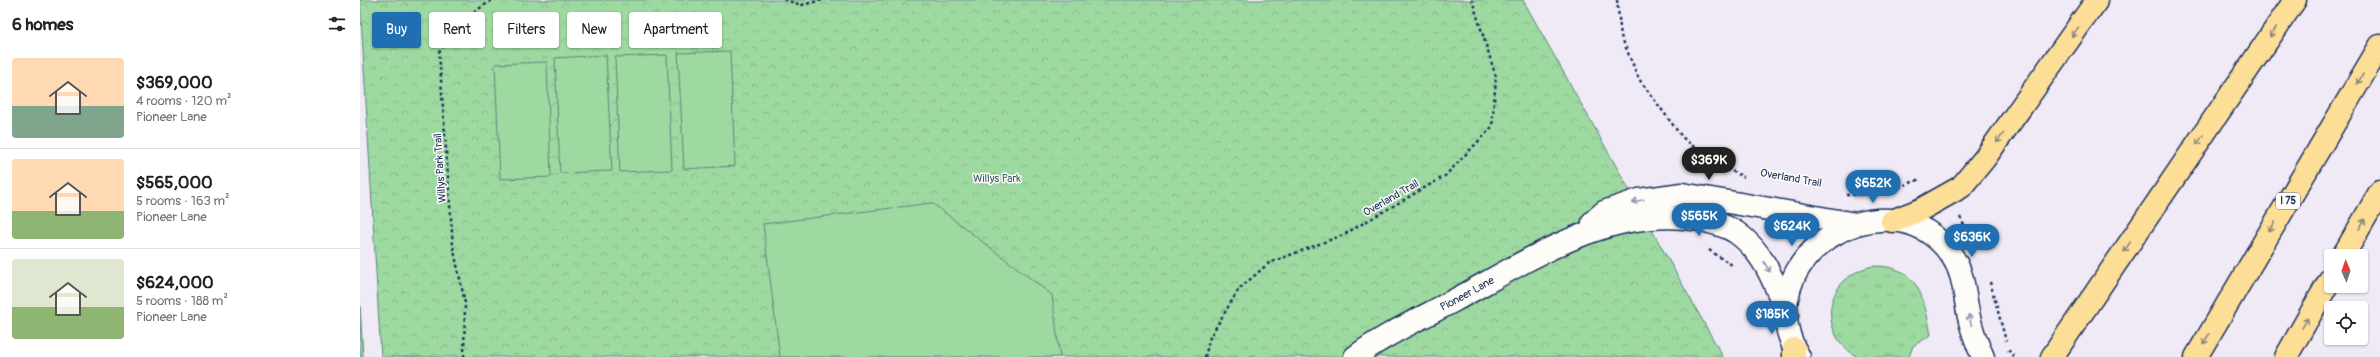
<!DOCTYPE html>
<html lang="en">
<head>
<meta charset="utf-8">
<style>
  body { margin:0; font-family:Pangolin,sans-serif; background:#f2f2f2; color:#202124; height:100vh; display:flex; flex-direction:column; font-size:15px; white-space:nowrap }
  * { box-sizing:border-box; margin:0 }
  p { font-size:13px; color:#757577 }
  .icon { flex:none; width:22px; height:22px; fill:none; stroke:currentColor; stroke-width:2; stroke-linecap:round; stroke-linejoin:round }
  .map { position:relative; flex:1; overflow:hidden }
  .drawer { display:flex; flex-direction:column; background:#fff; width:360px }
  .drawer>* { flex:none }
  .top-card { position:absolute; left:12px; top:12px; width:380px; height:36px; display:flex; gap:8px }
  .needle { width:26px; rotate:358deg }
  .controls { position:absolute; left:1964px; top:249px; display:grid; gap:8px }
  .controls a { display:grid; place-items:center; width:44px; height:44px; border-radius:4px; background:#fff; box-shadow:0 1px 3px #0004; font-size:20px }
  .price { position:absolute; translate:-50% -34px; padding:0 9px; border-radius:14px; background:#1f6fb2; color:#fff; font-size:13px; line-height:26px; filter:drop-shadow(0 1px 2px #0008) }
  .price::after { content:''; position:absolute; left:50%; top:24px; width:12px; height:9px; margin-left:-6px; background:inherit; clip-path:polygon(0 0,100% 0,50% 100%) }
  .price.on { background:#222; color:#fff }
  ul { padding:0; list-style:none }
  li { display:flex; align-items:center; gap:12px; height:100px; padding:0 12px }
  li+li { border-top:1px solid #e0e0e0 }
  li span { display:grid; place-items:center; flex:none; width:112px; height:80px; border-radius:4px; color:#555 }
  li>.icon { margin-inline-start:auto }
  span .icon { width:48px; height:48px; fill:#fffc; stroke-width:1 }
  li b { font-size:17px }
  h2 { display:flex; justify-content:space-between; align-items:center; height:48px; padding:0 12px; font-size:17px }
  .tag { padding:0 14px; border-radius:4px; background:#fff; box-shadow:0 1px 3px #0004; font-size:14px; line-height:36px }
  .tag.on { background:#1f6fb2; color:#fff }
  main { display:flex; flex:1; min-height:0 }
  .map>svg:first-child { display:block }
  .grass { fill:url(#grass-tufts); stroke:#5c847f }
  .cemetery { fill:url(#cemetery-stones); stroke:#5c847f }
  .park { fill:url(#park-crowns); stroke:#5c847f }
  .pitch { fill:#9dd9a0; stroke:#5c847f }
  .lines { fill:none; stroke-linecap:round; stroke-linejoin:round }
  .secondary-casing { stroke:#1b2f5e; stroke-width:25 }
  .highway-casing { stroke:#1b2f5e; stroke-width:25 }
  .path { stroke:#1b2f5e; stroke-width:2.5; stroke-dasharray:3 3; stroke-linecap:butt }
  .secondary { stroke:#fdfcf7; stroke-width:22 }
  .highway { stroke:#fdde96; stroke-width:22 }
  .oneway { stroke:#8c867a }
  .oneway2 { stroke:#8c96aa }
  .labels { text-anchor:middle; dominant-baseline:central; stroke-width:3; stroke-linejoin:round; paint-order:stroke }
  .shield { fill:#fdfcf7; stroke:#5f6c8c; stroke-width:1 }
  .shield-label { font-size:10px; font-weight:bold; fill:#1b2f5e }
  .street-label { font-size:11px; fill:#1b2f5e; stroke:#fdfcf7 }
  .park-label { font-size:11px; fill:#3c5a6e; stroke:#fdfcf7 }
</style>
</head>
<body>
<main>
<section class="drawer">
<h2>6 homes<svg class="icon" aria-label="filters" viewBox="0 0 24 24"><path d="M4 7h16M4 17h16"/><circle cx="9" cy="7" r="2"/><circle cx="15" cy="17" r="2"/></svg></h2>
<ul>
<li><span style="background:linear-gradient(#ffd9b3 60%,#7fa58c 0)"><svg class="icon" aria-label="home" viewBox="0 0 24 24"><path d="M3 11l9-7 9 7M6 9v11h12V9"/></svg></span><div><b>$369,000</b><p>4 rooms · 120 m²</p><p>Pioneer Lane</p></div></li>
<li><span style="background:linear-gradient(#ffd9b3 65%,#8fb573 0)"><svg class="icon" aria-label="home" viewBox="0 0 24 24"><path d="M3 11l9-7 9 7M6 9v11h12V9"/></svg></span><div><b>$565,000</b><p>5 rooms · 163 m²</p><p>Pioneer Lane</p></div></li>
<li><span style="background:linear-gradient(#dfe7d0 60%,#8fb573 0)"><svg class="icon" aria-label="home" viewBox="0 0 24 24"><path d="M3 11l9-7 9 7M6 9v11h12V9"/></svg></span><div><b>$624,000</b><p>5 rooms · 188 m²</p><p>Pioneer Lane</p></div></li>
</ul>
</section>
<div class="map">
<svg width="2020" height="357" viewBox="0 0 2020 357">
  <defs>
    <pattern id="grass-tufts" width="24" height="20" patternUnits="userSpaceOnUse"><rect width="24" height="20" fill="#9dd9a0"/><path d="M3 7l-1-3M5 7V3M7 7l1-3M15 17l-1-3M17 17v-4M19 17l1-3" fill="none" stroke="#87bb8c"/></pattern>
    <pattern id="cemetery-stones" width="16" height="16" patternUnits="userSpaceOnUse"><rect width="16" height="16" fill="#9dd9a0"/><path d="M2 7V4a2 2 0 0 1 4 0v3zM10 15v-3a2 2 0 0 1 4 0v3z" fill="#87bb8c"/></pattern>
    <pattern id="park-crowns" width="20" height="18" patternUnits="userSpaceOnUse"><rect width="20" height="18" fill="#9dd9a0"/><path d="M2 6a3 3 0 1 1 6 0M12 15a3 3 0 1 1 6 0" fill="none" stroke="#87bb8c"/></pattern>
  </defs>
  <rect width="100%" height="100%" fill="#efeaf5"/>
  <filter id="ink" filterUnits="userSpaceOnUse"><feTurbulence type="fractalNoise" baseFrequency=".025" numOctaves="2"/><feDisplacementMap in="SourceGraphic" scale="8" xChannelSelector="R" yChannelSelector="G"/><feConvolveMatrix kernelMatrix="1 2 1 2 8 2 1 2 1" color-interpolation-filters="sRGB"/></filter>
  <g filter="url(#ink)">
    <path class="grass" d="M1513 266C1559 265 1564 298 1571 335L1553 346 1549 357C1534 357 1513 357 1499 357 1491 355 1483 346 1478 339 1459 307 1478 273 1513 266Z"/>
    <path class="cemetery" d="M0 304 3 357H0Z"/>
    <path class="park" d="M0 0H1163L1363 357H21Z"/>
    <path class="pitch" d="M370 51 375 166 324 169 318 53Z
      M246 55 252 171 200 173 195 58Z
      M307 55 312 170 260 172 255 57Z
      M187 62 191 177 140 179 135 64Z
      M572 203 692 295 700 357H420L403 224Z"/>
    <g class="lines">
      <g class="secondary-casing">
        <g id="secondary">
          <path d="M1233 222 1244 212 1279 200 1322 194 1496 224"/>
          <path id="s1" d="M995 357C1025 334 1062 318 1095 300 1169 260 1246 207 1334 219 1347 221 1366 225 1377 233 1404 252 1415 284 1427 314"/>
          <path d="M1439 357C1381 260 1530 166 1592 256 1605 275 1604 296 1609 317 1612 331 1617 344 1623 357"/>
        </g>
      </g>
      <g class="highway-casing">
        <path id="highway" d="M1532 221 1560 210 1601 187 1625 158 1737 0
          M1983 256 2020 192
          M1434 349V357
          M1692 357 1935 0
          M1836 357 2020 46
          M1926 357 1971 278"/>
      </g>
      <path class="path" d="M424 0 442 5 463 0
        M1257 0 1261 36 1279 79 1322 137 1351 161 1384 177
        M1522 194 1560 179
        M1486 195 1517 194
        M1600 217 1609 236
        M1349 250 1372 265
        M1630 282 1646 341
        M1648 350 1655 357
        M104 357 105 303 93 246 79 52 111 14 132 0
        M845 357 850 337 879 289 909 263 983 235 1085 176 1132 127 1136 77 1112 0"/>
      <use href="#secondary" class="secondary"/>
      <use href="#highway" class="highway"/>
    </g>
    <defs><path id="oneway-shaft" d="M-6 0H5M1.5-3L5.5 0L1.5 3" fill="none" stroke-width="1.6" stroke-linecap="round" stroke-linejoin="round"/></defs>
    <g class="oneway">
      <use href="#oneway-shaft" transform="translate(1715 32) rotate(125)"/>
      <use href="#oneway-shaft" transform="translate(1913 32) rotate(124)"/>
      <use href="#oneway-shaft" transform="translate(2000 79) rotate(121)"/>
      <use href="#oneway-shaft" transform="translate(1640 138) rotate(125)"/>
      <use href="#oneway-shaft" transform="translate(1840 140) rotate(124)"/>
      <use href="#oneway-shaft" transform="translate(2002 224) rotate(-60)"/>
      <use href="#oneway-shaft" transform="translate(1912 227) rotate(121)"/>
      <use href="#oneway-shaft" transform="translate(1767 247) rotate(124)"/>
      <use href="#oneway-shaft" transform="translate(1945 323) rotate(-60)"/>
      <use href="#oneway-shaft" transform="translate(1846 339) rotate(121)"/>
    </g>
    <g class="oneway2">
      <use href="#oneway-shaft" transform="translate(1278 201) rotate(165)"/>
      <use href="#oneway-shaft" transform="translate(1407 267) rotate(59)"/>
      <use href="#oneway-shaft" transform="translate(1610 320) rotate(-105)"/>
    </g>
  </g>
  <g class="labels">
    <rect class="shield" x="1916" y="193" width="24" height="16" rx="3"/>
    <g class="shield-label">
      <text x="1928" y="201">I 75</text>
    </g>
    <g class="street-label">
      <text transform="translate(80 168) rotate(-94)">Willys Park Trail</text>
      <text transform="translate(1431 178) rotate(10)">Overland Trail</text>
      <text transform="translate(1031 198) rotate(-30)">Overland Trail</text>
      <text stroke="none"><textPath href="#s1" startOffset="129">Pioneer Lane</textPath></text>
    </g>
    <g class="park-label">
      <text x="637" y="178">Willys Park</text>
    </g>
  </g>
</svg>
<div class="controls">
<a><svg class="needle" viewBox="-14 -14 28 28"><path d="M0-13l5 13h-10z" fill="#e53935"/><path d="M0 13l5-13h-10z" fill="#757577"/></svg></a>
<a><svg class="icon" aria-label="locate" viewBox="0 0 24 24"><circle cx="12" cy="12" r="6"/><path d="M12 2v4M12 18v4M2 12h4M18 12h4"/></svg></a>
</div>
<b class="price on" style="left:1349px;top:181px">$369K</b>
<b class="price" style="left:1513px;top:204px">$652K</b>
<b class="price" style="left:1339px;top:237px">$565K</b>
<b class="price" style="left:1432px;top:247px">$624K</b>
<b class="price" style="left:1612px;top:258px">$636K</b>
<b class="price" style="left:1412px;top:335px">$185K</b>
<div class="top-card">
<a class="tag on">Buy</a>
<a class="tag">Rent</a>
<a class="tag">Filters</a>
<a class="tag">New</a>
<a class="tag">Apartment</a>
</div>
</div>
</main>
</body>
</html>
